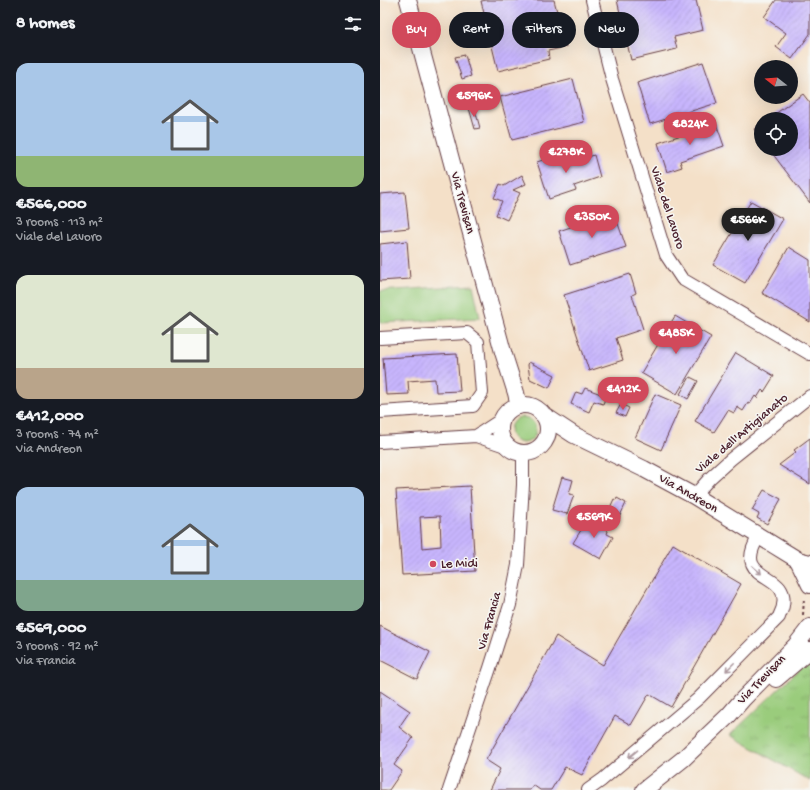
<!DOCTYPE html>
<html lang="en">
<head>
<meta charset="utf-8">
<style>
  body { margin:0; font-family:"Gochi Hand",sans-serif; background:#20242c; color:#f1f3f6; height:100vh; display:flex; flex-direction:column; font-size:15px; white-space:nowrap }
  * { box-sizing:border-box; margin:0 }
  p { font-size:13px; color:#9ea1a6 }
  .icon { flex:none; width:22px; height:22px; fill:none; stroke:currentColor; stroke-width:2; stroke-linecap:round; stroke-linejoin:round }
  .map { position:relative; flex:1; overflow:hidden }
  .drawer { display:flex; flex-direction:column; background:#171b24; width:380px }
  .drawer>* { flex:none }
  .banner { position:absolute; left:12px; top:12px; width:358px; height:36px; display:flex; gap:8px }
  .needle { width:26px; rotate:287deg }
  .controls { position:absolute; left:374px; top:60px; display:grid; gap:8px }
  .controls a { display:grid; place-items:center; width:44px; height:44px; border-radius:50%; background:#171b24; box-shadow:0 4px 16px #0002; font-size:20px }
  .price { position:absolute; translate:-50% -34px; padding:0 9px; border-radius:14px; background:#d1495b; color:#fff; font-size:13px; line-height:26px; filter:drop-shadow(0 1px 2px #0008) }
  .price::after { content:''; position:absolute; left:50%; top:24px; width:12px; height:9px; margin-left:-6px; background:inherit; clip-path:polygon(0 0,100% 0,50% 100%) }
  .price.selected { background:#222; color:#fff }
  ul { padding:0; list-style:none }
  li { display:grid; align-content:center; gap:8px; height:212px; padding:0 16px }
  li span { display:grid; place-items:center; height:124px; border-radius:12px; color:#555 }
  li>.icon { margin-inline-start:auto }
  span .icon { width:72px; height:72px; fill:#fffc; stroke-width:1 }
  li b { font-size:17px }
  h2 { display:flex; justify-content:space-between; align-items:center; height:48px; padding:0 16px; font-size:17px }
  .pill { padding:0 14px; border-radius:18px; background:#171b24; box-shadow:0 4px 16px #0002; font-size:14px; line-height:36px }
  .pill.selected { background:#d1495b; color:#fff }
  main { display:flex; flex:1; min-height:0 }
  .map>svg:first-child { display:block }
  .grass { fill:url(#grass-tufts); stroke:#727654 }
  .green { fill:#9acc7c; stroke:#727654 }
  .building { fill:url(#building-hatch); fill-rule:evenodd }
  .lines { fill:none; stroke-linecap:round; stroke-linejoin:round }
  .minor-casing { stroke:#643c43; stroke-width:14 }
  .major-casing { stroke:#643c43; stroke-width:18 }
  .path { stroke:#643c43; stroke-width:2; stroke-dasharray:3 3; stroke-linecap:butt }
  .minor { stroke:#fff; stroke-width:12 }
  .major { stroke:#fff; stroke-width:16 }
  .oneway { stroke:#ae9aa0 }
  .poi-dot { fill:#d1495b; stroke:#f6f6f2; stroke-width:1.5 }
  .labels { text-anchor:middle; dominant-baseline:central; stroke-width:3; stroke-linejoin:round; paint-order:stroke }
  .street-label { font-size:13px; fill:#4a1f2b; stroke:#f6f6f2 }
  .poi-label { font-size:13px; fill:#4a1f2b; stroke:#f6f6f2; text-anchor:start }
</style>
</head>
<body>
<main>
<section class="drawer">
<h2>8 homes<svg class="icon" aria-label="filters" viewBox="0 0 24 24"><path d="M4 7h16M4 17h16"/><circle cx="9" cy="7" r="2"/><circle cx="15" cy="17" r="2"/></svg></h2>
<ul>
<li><span style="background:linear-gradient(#a9c7e8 75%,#8fb573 0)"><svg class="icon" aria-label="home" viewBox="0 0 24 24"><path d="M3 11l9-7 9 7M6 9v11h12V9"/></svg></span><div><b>€566,000</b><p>3 rooms · 113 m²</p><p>Viale del Lavoro</p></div></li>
<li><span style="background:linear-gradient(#dfe7d0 75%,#b9a48a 0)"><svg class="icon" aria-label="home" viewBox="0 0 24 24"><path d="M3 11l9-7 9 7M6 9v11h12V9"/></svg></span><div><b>€412,000</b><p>3 rooms · 74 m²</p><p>Via Andreon</p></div></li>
<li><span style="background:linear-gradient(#a9c7e8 75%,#7fa58c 0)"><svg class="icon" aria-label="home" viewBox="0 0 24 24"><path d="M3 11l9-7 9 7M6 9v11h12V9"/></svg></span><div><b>€569,000</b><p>3 rooms · 92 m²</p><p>Via Francia</p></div></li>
</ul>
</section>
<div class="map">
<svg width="430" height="790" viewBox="0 0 430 790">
  <defs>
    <pattern id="grass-tufts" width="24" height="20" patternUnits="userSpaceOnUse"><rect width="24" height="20" fill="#9acc7c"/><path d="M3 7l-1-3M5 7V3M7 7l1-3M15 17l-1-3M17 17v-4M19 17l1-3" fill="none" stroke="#86af6b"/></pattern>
    <pattern id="building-hatch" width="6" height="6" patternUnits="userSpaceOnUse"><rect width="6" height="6" fill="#c7b5fd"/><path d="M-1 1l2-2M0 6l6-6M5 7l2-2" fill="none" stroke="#ac9bd9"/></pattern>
  </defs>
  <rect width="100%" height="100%" fill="#f6f6f2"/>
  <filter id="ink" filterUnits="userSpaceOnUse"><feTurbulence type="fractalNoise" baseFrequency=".025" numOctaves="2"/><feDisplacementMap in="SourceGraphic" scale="8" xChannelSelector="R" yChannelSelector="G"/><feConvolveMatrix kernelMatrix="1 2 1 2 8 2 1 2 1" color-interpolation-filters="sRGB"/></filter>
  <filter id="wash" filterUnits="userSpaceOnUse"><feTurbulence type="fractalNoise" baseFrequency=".012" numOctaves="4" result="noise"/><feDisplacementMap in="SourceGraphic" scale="16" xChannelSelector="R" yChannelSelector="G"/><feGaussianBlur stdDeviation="0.9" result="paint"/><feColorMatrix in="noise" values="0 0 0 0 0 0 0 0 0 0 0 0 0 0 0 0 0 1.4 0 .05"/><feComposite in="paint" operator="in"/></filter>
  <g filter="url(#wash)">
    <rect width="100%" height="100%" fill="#f4e0c8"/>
    <path class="grass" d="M430 659V781L350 735Z"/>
    <path class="green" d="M93 285 100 318 0 323V291Z
      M130 430a13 13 0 1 1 26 0a13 13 0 1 1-26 0Z"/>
    <g id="blocks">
      <path class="building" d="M107 0H174L186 47 168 51 169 59 118 71 101 1Z
        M237 0H316L323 30 294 37 297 49 251 60Z
        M396 0H430V34L412 59 396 47 406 33 384 17Z
        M85 55 91 76 82 79 75 57Z
        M323 62 337 103 270 124 257 83Z
        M193 79 204 122 132 140 120 97Z
        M423 94 430 103V203L389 149H411V119H388Z
        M94 106 100 128 95 129 89 108Z
        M336 123 344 146 300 161 302 167 287 172 278 143Z
        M381 124V139L374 129Z
        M183 153 186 162 193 160 194 162 214 155 220 177 194 186 196 190 169 199 157 162Z
        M142 175 146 184 133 190 140 193 127 220 116 215 122 201 114 198 120 184 124 186Z
        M25 192 29 228 0 231V194Z
        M371 201 403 219 365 283 333 265Z
        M234 212 246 247 190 265 179 231Z
        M27 241 30 279 0 281V244Z
        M409 247 430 260V322L382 293Z
        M250 274 256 293 252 295 263 329 236 338 243 360 209 371 184 295Z
        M295 316 331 337 297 394 261 373Z
        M356 353 394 376 384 392 382 390 377 398 375 396 370 404 368 403 363 411 357 407 354 413 348 410 334 432 315 421Z
        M77 354 80 391 56 392 55 379 28 381 29 394 6 395 3 358Z
        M149 362 175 375 169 388 150 379 148 365Z
        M310 377 318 381 308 399 300 394Z
        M205 388 226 396 223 404 214 401 209 412 191 404 196 392 202 394Z
        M275 394 301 405 281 450 255 438Z
        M241 404 249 408 245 417 236 413Z
        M430 438V484L399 465 416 452 414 450Z
        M182 477 193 480 189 494 194 495 187 514 172 510Z
        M90 486 95 571 22 575 16 490ZM60 516 61 546 42 548 40 517Z
        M384 490 401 499 387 524 377 518 379 514 372 510Z
        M237 498 246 503 239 518 228 512 234 499 236 500Z
        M206 522 212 525 214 522 228 531 227 534 233 537 221 559 193 543Z
        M293 544 361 584 291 707 269 694 251 725 235 716 202 775 185 767 171 790H160L153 785 150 790H110L120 769 106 760 176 636 223 665Z
        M0 626 50 652 37 679 0 660Z
        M0 691 30 711 19 727 33 738 14 765 22 771 9 790H0Z"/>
    </g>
  </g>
  <g filter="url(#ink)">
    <use href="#blocks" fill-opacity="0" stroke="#643c43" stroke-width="1"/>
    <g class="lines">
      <g class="minor-casing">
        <path id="minor" d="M212 0 232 79 286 255 302 279 430 354
          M0 338 87 333 98 342 102 393 93 406 0 412
          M96 436 128 447
          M0 442 96 436 122 419
          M314 496 330 478 351 459 430 396
          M69 790 110 668 130 605 138 565 143 485V453
          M208 790 222 780 319 698 399 617C400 613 403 609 403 605 410 570 350 583 379 536"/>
      </g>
      <g class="major-casing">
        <path id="major" d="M28 0 123 352 136 393 139 406
          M120 429a24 24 0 1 1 48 0a24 24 0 1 1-48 0Z
          M162 414 194 435 264 469 314 496 418 560 430 563
          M418 560 430 585
          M396 679 430 650
          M264 790 303 759 349 715 362 700 416 645 430 627"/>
      </g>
      <path class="path" d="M423 615 424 598"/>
      <use href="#minor" class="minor"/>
      <use href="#major" class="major"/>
    </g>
    <defs><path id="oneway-shaft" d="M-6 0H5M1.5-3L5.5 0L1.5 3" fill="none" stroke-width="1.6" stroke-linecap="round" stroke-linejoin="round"/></defs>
    <g class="oneway">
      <use href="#oneway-shaft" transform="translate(377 570) rotate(42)"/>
      <use href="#oneway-shaft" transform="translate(350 667) rotate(135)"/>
      <use href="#oneway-shaft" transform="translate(253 754) rotate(140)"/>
    </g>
  </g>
  <circle class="poi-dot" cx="53" cy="564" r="4"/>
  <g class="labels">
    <g class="street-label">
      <text transform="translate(82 203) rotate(75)">Via Trevisan</text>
      <text transform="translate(287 208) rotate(72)">Viale del Lavoro</text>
      <text transform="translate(362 434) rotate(-40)">Viale dell'Artigianato</text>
      <text transform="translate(308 494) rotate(30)">Via Andreon</text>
      <text transform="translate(110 621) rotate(-74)">Via Francia</text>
      <text transform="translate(382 680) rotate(-46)">Via Trevisan</text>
    </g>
    <g class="poi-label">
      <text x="61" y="564">Le Midi</text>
    </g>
  </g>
</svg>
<div class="controls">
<a><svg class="needle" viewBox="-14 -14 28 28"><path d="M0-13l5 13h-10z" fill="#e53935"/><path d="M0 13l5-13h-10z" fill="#9ea1a6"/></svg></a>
<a><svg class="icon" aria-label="locate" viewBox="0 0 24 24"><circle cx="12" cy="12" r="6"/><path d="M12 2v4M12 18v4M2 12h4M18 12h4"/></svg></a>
</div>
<b class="price" style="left:94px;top:118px">€596K</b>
<b class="price" style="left:310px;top:146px">€824K</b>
<b class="price" style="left:186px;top:174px">€278K</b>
<b class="price" style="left:212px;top:239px">€350K</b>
<b class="price selected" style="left:368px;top:242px">€566K</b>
<b class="price" style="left:296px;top:355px">€485K</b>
<b class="price" style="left:243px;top:411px">€412K</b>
<b class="price" style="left:214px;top:539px">€569K</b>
<div class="banner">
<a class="pill selected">Buy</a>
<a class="pill">Rent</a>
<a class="pill">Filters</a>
<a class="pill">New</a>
</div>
</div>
</main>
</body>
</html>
